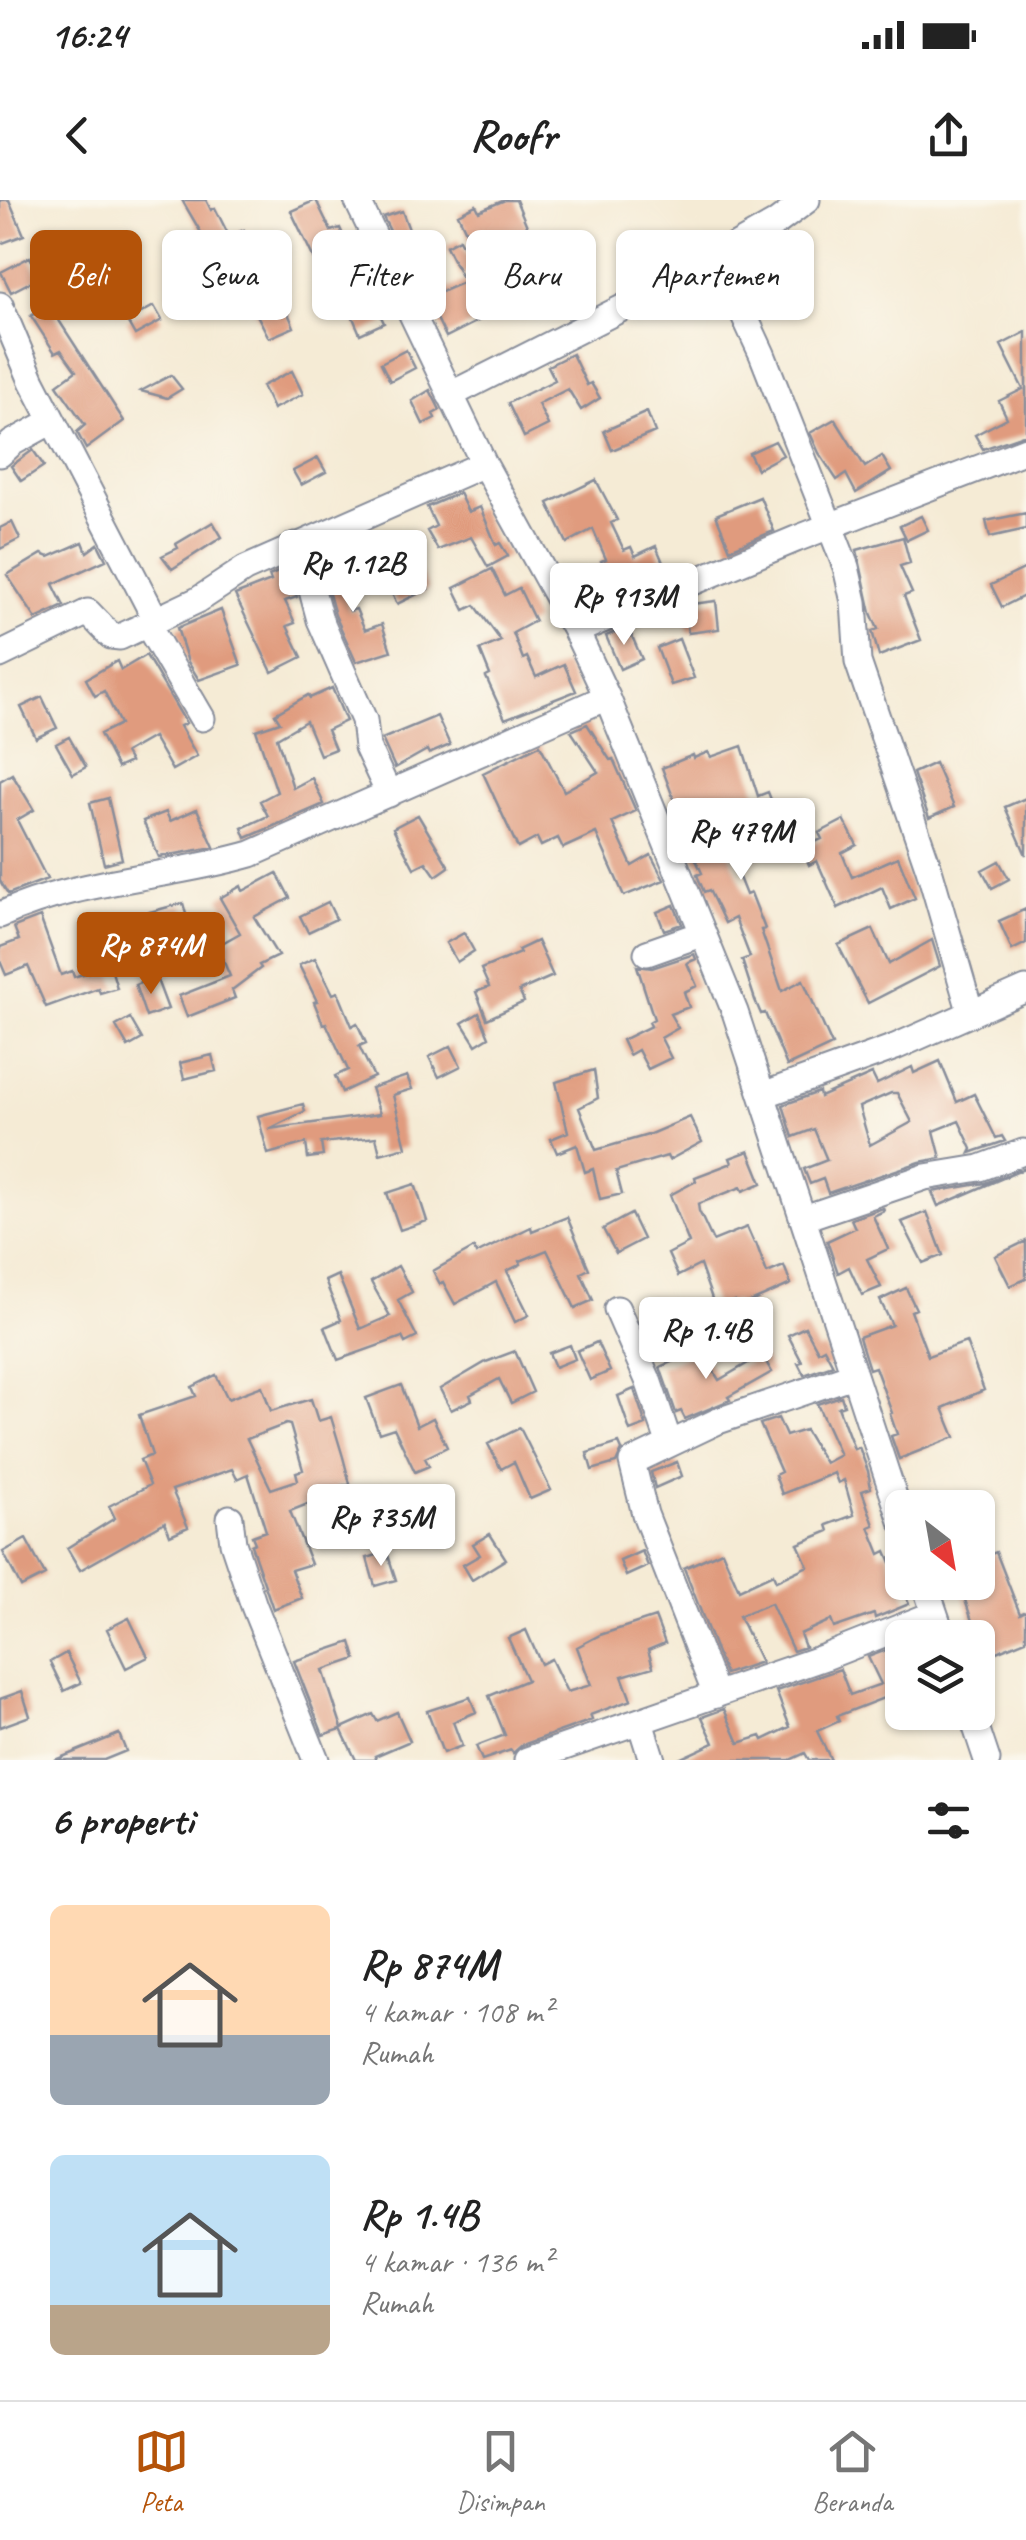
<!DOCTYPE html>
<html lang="id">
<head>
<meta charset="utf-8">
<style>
  body { margin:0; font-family:Caveat,sans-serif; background:#f6f6f6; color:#222; height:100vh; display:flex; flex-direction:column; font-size:38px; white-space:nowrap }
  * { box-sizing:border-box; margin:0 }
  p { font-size:32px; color:#767676 }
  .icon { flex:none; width:55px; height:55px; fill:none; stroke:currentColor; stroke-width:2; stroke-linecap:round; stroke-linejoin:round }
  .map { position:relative; height:1560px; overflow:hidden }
  .details { display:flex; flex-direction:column; background:#fff; flex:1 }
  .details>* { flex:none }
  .banner { position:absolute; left:30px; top:30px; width:968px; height:90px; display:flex; gap:20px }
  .needle { width:65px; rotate:149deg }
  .tools { position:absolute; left:885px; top:1290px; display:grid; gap:20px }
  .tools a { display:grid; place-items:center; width:110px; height:110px; border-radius:15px; background:#fff; box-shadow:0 2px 8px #0004; font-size:50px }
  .price { position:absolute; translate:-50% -85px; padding:0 22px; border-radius:10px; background:#fff; color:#222; font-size:32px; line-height:65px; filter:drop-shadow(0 2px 5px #0008) }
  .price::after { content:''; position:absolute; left:50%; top:60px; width:30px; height:22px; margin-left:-15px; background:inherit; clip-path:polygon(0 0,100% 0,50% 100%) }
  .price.current { background:#b45309; color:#fff }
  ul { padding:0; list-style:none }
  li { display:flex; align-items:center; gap:30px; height:250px; padding:0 50px }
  li span { display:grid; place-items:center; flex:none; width:280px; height:200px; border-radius:15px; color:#555 }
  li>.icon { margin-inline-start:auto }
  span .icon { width:120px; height:120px; fill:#fffc; stroke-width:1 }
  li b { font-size:42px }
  h2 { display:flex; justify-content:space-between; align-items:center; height:120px; padding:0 50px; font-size:42px }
  .pill { padding:0 35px; border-radius:15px; background:#fff; box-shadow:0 2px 8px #0004; font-size:35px; line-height:90px }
  .pill.current { background:#b45309; color:#fff }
  .status { display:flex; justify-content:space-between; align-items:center; height:70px; padding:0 50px; background:#fff; direction:ltr }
  .status svg { height:28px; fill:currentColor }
  header { display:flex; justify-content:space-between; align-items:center; height:130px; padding:0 50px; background:#fff; font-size:45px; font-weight:600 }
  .dock { display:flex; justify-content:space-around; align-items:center; height:140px; border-top:2px solid #e0e0e0; background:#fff; font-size:28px; color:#767676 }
  .dock a { display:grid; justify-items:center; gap:5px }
  .dock .current { color:#b45309 }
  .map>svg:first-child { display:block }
  .building { fill:#e09b7e; fill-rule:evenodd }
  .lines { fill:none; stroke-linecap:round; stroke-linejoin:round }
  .minor-casing { stroke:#888d9a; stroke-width:29 }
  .minor { stroke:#fff; stroke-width:25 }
</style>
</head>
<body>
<div class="status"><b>16:24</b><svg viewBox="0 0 49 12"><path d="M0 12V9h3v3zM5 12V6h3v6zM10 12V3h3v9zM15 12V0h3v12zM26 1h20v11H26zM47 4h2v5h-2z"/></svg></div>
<header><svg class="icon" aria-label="back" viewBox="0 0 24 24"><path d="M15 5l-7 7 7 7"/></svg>Roofr<svg class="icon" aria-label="share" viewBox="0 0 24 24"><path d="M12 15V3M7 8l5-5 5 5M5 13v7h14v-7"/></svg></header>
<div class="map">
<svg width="1026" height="1560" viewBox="0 0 1026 1560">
  <rect width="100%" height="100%" fill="#fbf7ec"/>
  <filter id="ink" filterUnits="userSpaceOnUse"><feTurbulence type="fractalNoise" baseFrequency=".01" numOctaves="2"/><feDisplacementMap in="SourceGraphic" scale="20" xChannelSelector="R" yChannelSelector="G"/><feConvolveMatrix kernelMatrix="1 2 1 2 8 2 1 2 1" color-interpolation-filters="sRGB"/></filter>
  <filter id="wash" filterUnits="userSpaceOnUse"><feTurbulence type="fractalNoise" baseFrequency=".0048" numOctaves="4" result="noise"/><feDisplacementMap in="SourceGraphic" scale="40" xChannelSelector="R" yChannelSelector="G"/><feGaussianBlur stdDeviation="2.25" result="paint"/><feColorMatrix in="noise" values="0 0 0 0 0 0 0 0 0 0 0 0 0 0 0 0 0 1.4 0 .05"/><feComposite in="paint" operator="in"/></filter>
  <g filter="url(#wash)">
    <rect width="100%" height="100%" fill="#f5ebd5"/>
    <g id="blocks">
      <path class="building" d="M0 0H9L24 35 0 44Z
        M182 0H206L211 10 215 8 229 36 244 30 252 51 258 48 264 62 249 69 244 56 214 69 205 50 210 48Z
        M316 0 331 31 340 28 351 53 362 49 369 65 354 71 371 108 376 106 384 123 360 134 349 108 344 110 323 58 315 61 291 11Z
        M505 0H516L532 38 550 68 516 85 505 65 511 62 500 34 473 46 458 14 476 5 479 11Z
        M402 11 411 35 395 41 383 17Z
        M459 39 475 69 461 76 446 46Z
        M30 57 40 77 11 92 1 72Z
        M473 78 490 115 446 137 427 98Z
        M572 79 587 108 568 117 553 89Z
        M281 97 294 127 269 138 254 109Z
        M49 105 124 221 86 249 77 232 85 225 57 185 76 171 61 150 55 153 31 116Z
        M154 106 162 120 135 135 127 121Z
        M1026 132V234L983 249 975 235 1007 218 999 201 1023 189 1001 145Z
        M406 150 415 168 390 181 381 163Z
        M572 154 587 185 591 183 600 198 581 210 568 189 538 204 548 225 524 237 508 203 555 180 548 166Z
        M292 171 303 194 273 209 262 186Z
        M171 175 182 189 167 198 141 191Z
        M430 190 440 210 433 214 435 218 423 224 412 201Z
        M647 212 655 232 612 250 604 231Z
        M835 219 865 267 882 256 891 271 856 293 846 274 837 280 819 253 810 233Z
        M775 241 783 255 757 269 749 253Z
        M33 250 44 266 21 281 11 266Z
        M318 258 326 272 301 285 293 271Z
        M596 280 617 320 611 323 624 350 631 347 635 356 656 346 665 367 668 365 673 373 642 386 637 376 598 396 602 403 583 410 570 380 603 366 601 361 606 359 593 329 567 343 548 303Z
        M459 293 468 312 480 307 496 345 500 343 508 356 488 367 471 337 438 350 427 331 436 326 427 307Z
        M760 297 774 331 730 349 716 315Z
        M1026 313V329L990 337 986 321Z
        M921 316 928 330 907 340 900 326Z
        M12 322 20 339 0 349V328Z
        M213 322 222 337 172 369 162 356 178 348 176 344Z
        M903 337 910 363 900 366 912 393 904 396 921 440 879 456 872 431 878 429 871 413 857 350Z
        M83 342 87 352 98 344 106 360 53 384 64 406 36 419 7 375 42 354 49 357Z
        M411 353 428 389 397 404 386 381 370 387 362 367 388 357 390 362Z
        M351 356 356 371 338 376 350 411 356 409 365 430 382 424 391 451 356 462 335 415 321 365Z
        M287 368 297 397 285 401 295 423 287 426 302 457 272 472 235 395 271 381 269 376Z
        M1026 368V395L1002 407 991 385Z
        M492 369 505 395 519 388 535 421 513 433 523 459 527 457 536 477 564 464 576 491 505 519 486 477 490 475 480 450 501 441 475 405 465 410 454 388Z
        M716 401 719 429 688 433 684 405Z
        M221 410 241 465 199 480 188 462 177 428Z
        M628 427 642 459 620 469 606 436Z
        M679 439 694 478 671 485 657 448Z
        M146 455 186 523 180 526 197 556 172 570 153 537 125 553 130 562 117 568 100 534 120 524 104 491 95 496 86 479 117 461 121 470Z
        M332 488 346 521 327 530 335 549 320 555 306 521 277 538 293 588 312 578 324 604 246 638 242 628 268 616 260 601 277 592 256 530 280 522 275 514 308 495 310 498Z
        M42 497 57 528 36 538 21 507Z
        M437 516 450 545 429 554 427 550 395 568 382 539Z
        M587 524 610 560 613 559 636 611 612 622 632 666 651 655 664 680 624 696 596 633 563 648 558 638 541 646 537 638 518 648 483 573 540 545 564 591 598 572 571 531Z
        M69 537 86 567 73 574 56 544Z
        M742 546 758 596 768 592 780 622 726 645 746 695 751 693 765 729 761 730 782 791 803 780 832 845 787 866 765 813 761 814 755 800 742 760 750 757 735 718 725 723 709 690 704 692 697 675 702 673 672 607 676 605 662 568 693 555 694 558 708 552 711 557Z
        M935 563 954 607 929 618 913 573Z
        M12 574 34 610 17 620 47 679 8 694 0 681V581Z
        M108 598 122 659 104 664 90 603Z
        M1026 598V655L1005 607Z
        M197 609 214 647 159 657 143 621 166 612 170 621Z
        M418 615 449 667 436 676 426 662 414 668 393 628Z
        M844 620 857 645 842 653 852 677 898 657 915 698 891 709 882 687 838 708 817 661 809 665 802 648 822 639 819 633Z
        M999 661 1009 679 992 688 982 670Z
        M277 673 290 698 254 717 278 756 259 765 261 768 232 790 235 798 187 817 179 796 230 776 217 746 240 733 220 698 241 686 243 691Z
        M328 702 336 719 308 732 300 716Z
        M183 703 190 729 142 741 135 716Z
        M674 705 682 724 664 730 657 712Z
        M1026 709V743L1012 750 999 721Z
        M40 717 61 775 72 771 74 777 110 765 117 788 100 793 98 788 46 807 28 766 6 775 0 761V747L19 740 14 727Z
        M873 729 889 764 932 740 940 766 868 803 838 745Z
        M464 733 474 751 457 762 446 743Z
        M537 741 553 776 519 791 524 802 487 819 476 792 489 787 481 769 520 753 518 750Z
        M694 754 696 759 687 763 697 786 684 792 689 807 670 814 678 828 661 838 671 858 648 869 638 850 629 855 622 840 651 826 649 822 654 819 637 766 652 768Z
        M315 758 333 794 338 792 352 826 357 823 366 843 359 846 374 877 342 892 335 876 348 870 326 823 323 824 314 802 317 801 299 765Z
        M156 777 168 809 146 817 135 785Z
        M479 813 489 837 476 845 462 823Z
        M130 818 142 839 128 847 116 826Z
        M451 846 461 866 439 877 429 857Z
        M212 855 216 871 184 879 180 863Z
        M940 861 957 902 974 894 996 938 1002 936 1005 941 970 953 972 949 959 921 934 931 941 958 920 962 828 993 823 979 810 984 804 969 827 960 814 929 793 937 783 905 819 892 820 897 872 874 877 884 912 867 914 873ZM891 893H897L912 922 870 945 859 907Z
        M594 870 598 898 579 908 596 950 648 935 690 917 702 942 669 960 667 956 616 971 622 994 600 999 593 969 585 972 577 945 557 953 551 939 568 932 556 882Z
        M407 876 412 889 393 895 406 947 380 954 376 937 321 943 323 956 308 958 306 943 268 954 258 916 303 904 305 911 269 929 380 914 371 888Z
        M749 951 762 983 743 991 741 987 698 1004 699 1011 713 1041 747 1027 754 1043H756L767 1073 784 1066 791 1084 737 1108 735 1101 716 1110 700 1065 678 1076 668 1054 689 1043 670 995 696 981 695 977 732 963 730 958Z
        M1026 968 938 1006 932 992 985 983Z
        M415 984 427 1021 400 1030 387 993Z
        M883 1008 884 1011 873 1016 888 1049 867 1059 881 1087 862 1095 849 1067 838 1073 827 1041 855 1028 851 1019Z
        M927 1012 943 1055 923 1063 902 1022Z
        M631 1014 643 1039 616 1053 603 1029Z
        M567 1017 589 1069 581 1073 593 1100 575 1108 547 1050 520 1061 521 1064 507 1071 529 1115 515 1122 496 1082 455 1104 443 1082 440 1084 433 1071 474 1048 476 1054 531 1027 532 1031Z
        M1026 1041V1079L1010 1086 995 1056Z
        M398 1066 412 1092 398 1100 417 1137 405 1143 402 1137 338 1160 325 1127 341 1120 325 1081 338 1075 360 1129 390 1116 371 1082Z
        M906 1088 916 1109 911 1111 928 1156 966 1142 984 1190 943 1208 955 1237 899 1259 891 1236 897 1234 890 1214 892 1213 875 1167 869 1169 859 1137 892 1125 880 1100Z
        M805 1127 818 1151 824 1148 833 1165 804 1175 798 1163 802 1162 788 1135Z
        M597 1142 610 1171 590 1180 577 1151Z
        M570 1145 575 1159 555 1167 549 1153Z
        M700 1149 719 1180 762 1155 772 1172 728 1197 730 1200 685 1219 681 1211 676 1213 660 1167Z
        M515 1151 533 1192 511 1203 499 1179 470 1195 472 1200 451 1210 440 1189 486 1162Z
        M216 1175 228 1199 262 1186 271 1211 311 1199 318 1221 331 1217 343 1257 350 1284 336 1287 338 1292 290 1311 311 1364 291 1370 302 1398 273 1409 251 1345 255 1343 252 1336 266 1331 248 1274 237 1279 232 1269 172 1290 188 1327 170 1335 165 1322 80 1370 67 1348 115 1318 109 1306 150 1285 140 1260 152 1255 139 1215 196 1196 192 1187ZM286 1224 290 1225 303 1270 296 1272 298 1280 271 1289 247 1239Z
        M401 1185 417 1226 433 1218 447 1247 425 1258 429 1266 415 1272 394 1228 379 1233 366 1198Z
        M634 1189 646 1225 630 1231 618 1196Z
        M841 1196 844 1205 838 1207 854 1249 859 1247 868 1271 871 1288 862 1291 874 1325 869 1327 880 1354 886 1351 909 1404 875 1418 874 1414 834 1428 831 1420 800 1434 805 1447 793 1451 771 1403 739 1416 761 1462 725 1474 684 1368 722 1351 739 1390 773 1374 776 1381 808 1366 798 1344 829 1331 827 1325 854 1315 844 1280 838 1283 834 1273 782 1294 775 1275 781 1272 760 1224 778 1218 786 1236 805 1230 825 1263 840 1255 817 1204Z
        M520 1228 551 1290 530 1299 514 1262 501 1269 488 1244Z
        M619 1243 622 1250 616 1263 592 1270 587 1253Z
        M677 1262 682 1276 655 1288 651 1272Z
        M490 1334 506 1359 472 1380 463 1365 480 1355 473 1344Z
        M26 1339 45 1375 21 1387 3 1352Z
        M642 1351 648 1366 626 1376 620 1361Z
        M387 1352 396 1380 375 1386 367 1358Z
        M996 1352 1020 1414 1026 1411V1440L984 1457 959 1382H978V1359Z
        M655 1417 665 1443 648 1450 653 1467 622 1476 631 1500 590 1515 592 1520 522 1545 513 1553 511 1550 482 1560 476 1546 505 1535 489 1496 527 1480 508 1438 526 1430 541 1464 551 1459 567 1492 591 1485 577 1447 600 1435Z
        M129 1418 148 1457 126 1468 107 1429Z
        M351 1442 356 1459 323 1470 342 1528 373 1514 377 1521 397 1512 410 1541 375 1556 377 1560H356L341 1529 323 1535 294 1461Z
        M902 1444V1491L837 1516 839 1521 817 1531 831 1560H809L805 1553 790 1560H677L714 1543 702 1517 724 1509 739 1543 761 1536 763 1540 790 1527 776 1491 840 1469 850 1495 881 1484 868 1457Z
        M66 1453 81 1483 64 1491 50 1462Z
        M22 1491 30 1516 0 1527V1499Z
        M470 1497 476 1512 453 1522 462 1546 443 1553 427 1511Z
        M119 1534 126 1551 104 1560H55Z"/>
    </g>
  </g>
  <g filter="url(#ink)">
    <use href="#blocks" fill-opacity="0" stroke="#888d9a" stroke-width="2.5"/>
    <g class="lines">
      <g class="minor-casing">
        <path id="minor" d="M357 0 484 264 576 431 607 497 735 812 902 1321
          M717 57 762 154 846 367 854 402 858 462 929 669 971 814
          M0 105 32 181 156 420
          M450 195 662 88 776 23 807 0
          M0 254 12 243 52 221
          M295 345 310 383 320 420 364 520 367 547 389 594
          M147 424 202 518
          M576 431 796 339 1026 250
          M0 455 88 412 111 436 120 437 198 400 245 369 484 264
          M0 715C78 679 168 678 251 654L607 497
          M647 753 701 734
          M763 895 895 847 1026 789
          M804 1018 925 977 980 968 1023 952
          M617 1109 648 1180 669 1242
          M230 1318 233 1343 254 1406 316 1560
          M924 1382 943 1438
          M716 1495 645 1314 632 1262 718 1221 853 1175
          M971 1512 987 1560
          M640 1522 652 1560
          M527 1560 825 1457 934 1414"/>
      </g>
      <use href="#minor" class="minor"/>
    </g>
  </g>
</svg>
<div class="tools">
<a><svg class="needle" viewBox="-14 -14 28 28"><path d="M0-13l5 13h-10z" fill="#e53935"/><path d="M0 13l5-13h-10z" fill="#767676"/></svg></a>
<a><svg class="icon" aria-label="layers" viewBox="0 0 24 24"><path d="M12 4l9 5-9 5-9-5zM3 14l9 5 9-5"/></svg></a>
</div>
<b class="price" style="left:353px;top:415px">Rp 1.12B</b>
<b class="price" style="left:624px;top:448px">Rp 913M</b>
<b class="price" style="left:741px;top:683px">Rp 479M</b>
<b class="price current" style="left:151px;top:797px">Rp 874M</b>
<b class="price" style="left:706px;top:1182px">Rp 1.4B</b>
<b class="price" style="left:381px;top:1369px">Rp 735M</b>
<div class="banner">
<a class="pill current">Beli</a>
<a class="pill">Sewa</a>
<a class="pill">Filter</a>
<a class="pill">Baru</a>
<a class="pill">Apartemen</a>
</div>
</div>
<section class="details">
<h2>6 properti<svg class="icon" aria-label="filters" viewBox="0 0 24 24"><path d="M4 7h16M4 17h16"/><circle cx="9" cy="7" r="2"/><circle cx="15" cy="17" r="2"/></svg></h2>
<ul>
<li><span style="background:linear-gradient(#ffd9b3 65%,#9aa5b1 0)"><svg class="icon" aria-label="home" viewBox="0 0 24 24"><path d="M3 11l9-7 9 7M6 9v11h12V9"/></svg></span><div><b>Rp 874M</b><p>4 kamar · 108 m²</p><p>Rumah</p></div></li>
<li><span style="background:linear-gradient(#bfe0f5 75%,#b9a48a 0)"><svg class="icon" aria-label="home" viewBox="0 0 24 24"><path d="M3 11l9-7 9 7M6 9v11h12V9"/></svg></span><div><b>Rp 1.4B</b><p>4 kamar · 136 m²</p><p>Rumah</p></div></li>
</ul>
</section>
<nav class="dock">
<a class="current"><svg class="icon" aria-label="map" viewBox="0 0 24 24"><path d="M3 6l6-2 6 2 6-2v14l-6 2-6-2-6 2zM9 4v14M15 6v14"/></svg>Peta</a>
<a><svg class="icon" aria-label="saved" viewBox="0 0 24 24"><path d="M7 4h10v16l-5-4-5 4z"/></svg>Disimpan</a>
<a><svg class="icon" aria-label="home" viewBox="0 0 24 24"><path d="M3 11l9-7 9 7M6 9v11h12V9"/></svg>Beranda</a>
</nav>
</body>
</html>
